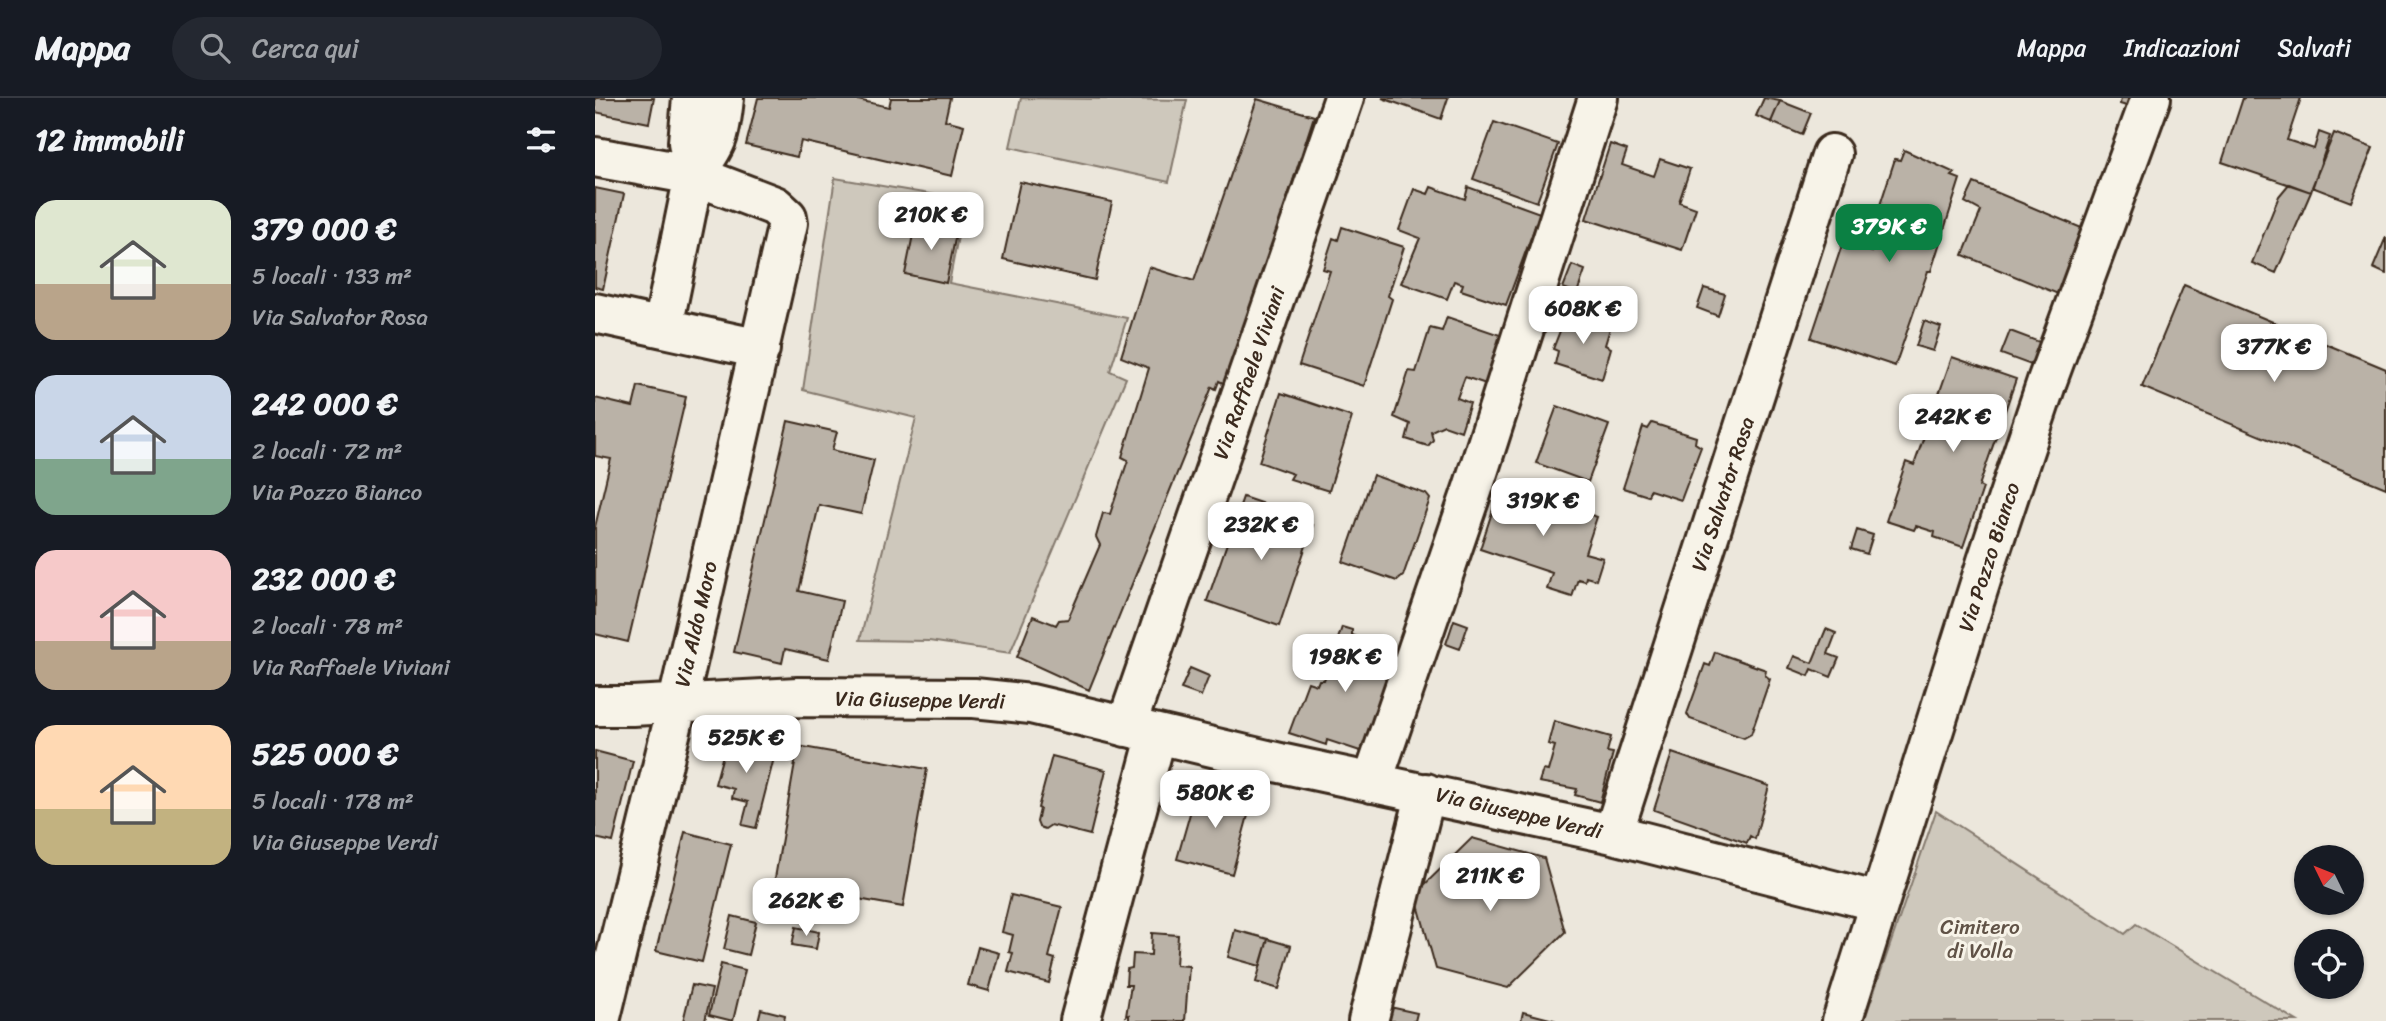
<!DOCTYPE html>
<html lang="it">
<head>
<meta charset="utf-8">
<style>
  body { margin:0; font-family:Sriracha,sans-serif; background:#242831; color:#f1f3f6; height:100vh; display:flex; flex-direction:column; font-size:26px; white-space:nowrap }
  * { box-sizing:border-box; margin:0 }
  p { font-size:23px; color:#9ea1a6 }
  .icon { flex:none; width:38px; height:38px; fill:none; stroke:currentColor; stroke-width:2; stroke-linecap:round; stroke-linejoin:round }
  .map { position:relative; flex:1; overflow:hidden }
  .details { display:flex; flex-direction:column; background:#171b24; width:595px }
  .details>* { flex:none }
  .needle { width:46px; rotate:313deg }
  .controls { position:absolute; left:1699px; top:747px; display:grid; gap:14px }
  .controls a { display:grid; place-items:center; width:70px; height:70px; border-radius:50%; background:#171b24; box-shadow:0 2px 5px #0004; font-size:35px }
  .price { position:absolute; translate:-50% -60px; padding:0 16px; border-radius:14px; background:#fff; color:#222; font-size:23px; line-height:46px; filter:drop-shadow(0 2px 4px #0008) }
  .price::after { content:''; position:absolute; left:50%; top:42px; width:21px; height:16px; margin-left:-10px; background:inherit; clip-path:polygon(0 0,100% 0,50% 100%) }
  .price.selected { background:#0b8043; color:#fff }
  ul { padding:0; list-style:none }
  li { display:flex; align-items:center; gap:21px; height:175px; padding:0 35px }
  li span { display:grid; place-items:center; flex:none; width:196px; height:140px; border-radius:21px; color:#555 }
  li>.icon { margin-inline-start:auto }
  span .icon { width:84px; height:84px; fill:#fffc; stroke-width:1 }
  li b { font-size:30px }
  h2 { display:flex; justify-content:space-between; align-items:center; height:84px; padding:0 35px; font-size:30px }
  header { display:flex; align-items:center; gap:42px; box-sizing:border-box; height:98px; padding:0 35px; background:#171b24; border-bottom:2px solid #363941 }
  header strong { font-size:33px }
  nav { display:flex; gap:38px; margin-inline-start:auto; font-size:24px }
  .search { width:490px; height:63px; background:#242831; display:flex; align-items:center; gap:18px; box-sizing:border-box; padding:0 24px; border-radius:38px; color:#9ea1a6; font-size:26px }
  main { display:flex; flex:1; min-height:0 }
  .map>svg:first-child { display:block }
  .green { fill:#cec8bc; stroke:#84796d; stroke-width:2 }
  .building { fill:#bab2a7; stroke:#3b2a1e; stroke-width:2 }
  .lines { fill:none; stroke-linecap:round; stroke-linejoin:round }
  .minor-casing { stroke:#3b2a1e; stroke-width:44 }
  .minor { stroke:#f7f3e8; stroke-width:38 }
  .labels { text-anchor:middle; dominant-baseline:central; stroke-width:6; stroke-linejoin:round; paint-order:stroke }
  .street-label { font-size:21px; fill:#3b2a1e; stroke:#f7f3e8 }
  .park-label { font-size:21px; fill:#605246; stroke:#f7f3e8 }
</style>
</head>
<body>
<header>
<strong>Mappa</strong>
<div class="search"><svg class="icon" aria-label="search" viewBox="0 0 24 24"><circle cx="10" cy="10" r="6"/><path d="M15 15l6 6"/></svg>Cerca qui</div>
<nav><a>Mappa</a><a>Indicazioni</a><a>Salvati</a></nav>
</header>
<main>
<section class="details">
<h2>12 immobili<svg class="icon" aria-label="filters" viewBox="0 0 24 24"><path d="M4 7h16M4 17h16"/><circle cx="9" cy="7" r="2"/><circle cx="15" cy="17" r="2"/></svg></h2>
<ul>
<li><span style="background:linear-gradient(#dfe7d0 60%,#b9a48a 0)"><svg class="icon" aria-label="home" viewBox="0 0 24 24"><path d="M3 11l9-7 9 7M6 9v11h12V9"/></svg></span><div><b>379 000 €</b><p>5 locali · 133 m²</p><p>Via Salvator Rosa</p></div></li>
<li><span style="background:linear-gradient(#c9d6e8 60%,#7fa58c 0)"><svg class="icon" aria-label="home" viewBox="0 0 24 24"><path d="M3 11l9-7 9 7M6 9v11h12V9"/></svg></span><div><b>242 000 €</b><p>2 locali · 72 m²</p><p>Via Pozzo Bianco</p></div></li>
<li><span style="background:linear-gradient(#f6c9c9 65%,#b9a48a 0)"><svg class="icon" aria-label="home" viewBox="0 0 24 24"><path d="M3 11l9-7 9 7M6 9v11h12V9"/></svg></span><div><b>232 000 €</b><p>2 locali · 78 m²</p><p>Via Raffaele Viviani</p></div></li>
<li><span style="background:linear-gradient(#ffd9b3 60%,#c2b280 0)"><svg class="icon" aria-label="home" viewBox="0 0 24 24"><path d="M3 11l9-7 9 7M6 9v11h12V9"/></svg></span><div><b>525 000 €</b><p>5 locali · 178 m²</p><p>Via Giuseppe Verdi</p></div></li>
</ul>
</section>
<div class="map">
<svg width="1791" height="923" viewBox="0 0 1791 923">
  <rect width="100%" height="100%" fill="#ece7dc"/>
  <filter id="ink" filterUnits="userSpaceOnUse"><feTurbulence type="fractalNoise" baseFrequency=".0143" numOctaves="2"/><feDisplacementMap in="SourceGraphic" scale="14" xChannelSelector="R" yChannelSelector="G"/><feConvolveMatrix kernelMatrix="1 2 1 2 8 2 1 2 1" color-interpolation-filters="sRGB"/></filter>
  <g filter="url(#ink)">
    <path class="green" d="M426 0 592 2 574 84 415 49Z
      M240 80 370 102 354 185 532 220 515 273 531 280 415 555 334 543 265 542 321 320 208 292Z
      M1341 713 1530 836 1541 826 1702 923H1269Z"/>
    <path class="building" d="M0 0H59L54 25 0 14Z
      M163 0H254L294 9 296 0H355L350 22 369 27 357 78 206 43 202 59 151 47Z
      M787 0H853L846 21Z
      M1169 0 1185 3 1176 24 1161 18Z
      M1526 0H1546L1541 11 1525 6Z
      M1648 0H1706L1692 42 1719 51 1724 34 1735 38 1716 94 1627 64Z
      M662 1 719 18 632 287 624 283 621 291 617 289 494 592 422 559 438 518 461 527 464 522 473 521 505 447 501 439 508 415 515 416 533 362 527 359 554 270 526 259 554 169 599 183Z
      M1185 3 1216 15 1207 37 1176 24Z
      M899 24 963 46 942 104 878 81Z
      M1739 35 1778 50 1756 104 1717 89Z
      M1015 46 1032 52 1027 67 1059 78 1065 61 1095 71 1084 104 1101 110 1087 152 991 121Z
      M1309 52 1360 75 1357 78 1365 81 1336 173H1333L1300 268 1216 240 1248 144 1277 154 1281 139 1275 138 1300 61 1305 62Z
      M425 84 517 104 500 182 408 161Z
      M1379 85 1489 131 1463 196 1368 157 1386 113 1370 104Z
      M1694 86 1716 94 1681 175 1657 165 1684 98Z
      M836 89 870 101 873 89 945 115 911 207 866 192 868 186 859 183 852 201 806 185 825 140 804 132 819 91 833 96Z
      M0 90 29 96 8 191 0 189Z
      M321 122 362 131 351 185 310 176Z
      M747 129 809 149 793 198 797 201 769 288 704 267 735 173 728 171 738 140 743 142Z
      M1791 139V176L1778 170Z
      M977 167 990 172 982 195 968 190Z
      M1589 187 1791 271V390L1547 289Z
      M1109 190 1130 196 1123 218 1102 210Z
      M972 215 1016 227 1010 247 1016 250 1007 281 960 266 963 253 958 251Z
      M852 219 908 238 891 286 870 279 862 300 875 305 866 333 849 327 836 333 838 342 833 348 811 341 815 326 799 319 814 273 821 274 835 230 847 233Z
      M1329 223 1346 229 1338 253 1321 248Z
      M1415 233 1455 248 1447 271 1406 256Z
      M1357 259 1421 281 1384 388 1388 390 1368 449 1339 439 1340 434 1321 428 1319 432 1291 423 1311 364 1319 367Z
      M43 288 91 299 33 544 0 536V429L16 361 0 358V300L38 309Z
      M686 295 757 319 734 393 695 381 698 376 664 364Z
      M962 308 1014 327 993 384 941 365Z
      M193 323 242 334 237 352 279 362 266 416 224 407 204 493 247 503 234 561 190 551 187 565 139 554Z
      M1057 325 1101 339 1100 345 1106 349 1086 402 1055 392 1053 398 1028 390 1048 329 1053 331Z
      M778 377 831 396 835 401 808 478 802 483 748 464Z
      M906 387 1002 419 990 455 1008 460 1001 482 991 479 990 483 983 481 977 499 952 491 957 475 885 451Z
      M648 399 710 420 708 423 718 427 684 528 612 503Z
      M1262 432 1278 437 1272 456 1256 451Z
      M859 522 873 527 865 551 851 546Z
      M747 529 757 532V537L801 554 768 654 732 642 731 647 694 635 713 584 722 587 724 582H729Z
      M1231 531 1241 535 1233 556 1244 560 1236 579 1217 571 1214 578 1194 570 1199 558 1217 565Z
      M1120 554 1171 572 1170 577 1175 581 1156 636 1149 640 1095 621 1092 616 1110 566 1115 568Z
      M595 570 614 578 606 598 586 591Z
      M959 623 1016 639 1012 654 1018 655 1005 704 980 697 982 691 944 684 948 672 953 673 960 648 953 646Z
      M134 635 155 640 152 649 180 656 161 730 147 727 153 704 137 700 139 691 120 686Z
      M203 648 332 671 308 809 179 786Z
      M0 653 38 663 18 744 0 740Z
      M1077 655 1174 688 1160 741 1155 738 1152 745 1059 712Z
      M457 658 511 672 495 737 456 727 450 731 444 729 442 724 445 711 443 710Z
      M602 691 621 697 626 692 657 703 637 776 582 761Z
      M90 734 136 746 107 864 61 853Z
      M877 740 949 760 970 834 913 890 841 871 820 796Z
      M416 797 467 809 454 859 460 861 454 885 413 874 418 855 414 854 418 837 407 834Z
      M137 818 161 824 153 857 129 851Z
      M201 829 224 834 221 851 197 847Z
      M640 832 673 841 665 868 633 859Z
      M557 835 583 837 581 867 594 868 590 923H534V917L531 918 536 887H531L532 871 537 870 538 856 556 857Z
      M673 841 696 848 684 891 661 884Z
      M383 849 404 855 394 893 373 887Z
      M126 866 150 872 138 923 114 917Z
      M97 887 117 891 110 923H88Z
      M795 909 822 915 820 923H792Z
      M166 911 190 917 189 923H163Z
      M928 914 959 922 958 923H926Z"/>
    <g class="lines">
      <g class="minor-casing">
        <path id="minor" d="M0 59 99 77 180 108 192 119 193 125 83 604 5 923
          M99 77C123 45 125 39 129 0
          M0 215 165 251
          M68 229 99 77 93 44 97 0
          M0 608H37L203 599 379 600 436 606 685 665 1018 736 1284 804
          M531 629 749 0
          M777 685 878 390 1003 0
          M1018 736 1237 56
          M485 923 562 636
          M773 923 831 695
          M1247 923 1392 463 1452 283 1556 0"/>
      </g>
      <use href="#minor" class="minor"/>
    </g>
  </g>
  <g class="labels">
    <g class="street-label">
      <text transform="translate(654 275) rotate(-71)">Via Raffaele Viviani</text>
      <text transform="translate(1128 396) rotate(-72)">Via Salvator Rosa</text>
      <text transform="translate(1394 459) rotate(-72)">Via Pozzo Bianco</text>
      <text transform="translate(101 526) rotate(-77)">Via Aldo Moro</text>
      <text transform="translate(325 602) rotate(1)">Via Giuseppe Verdi</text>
      <text transform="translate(924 715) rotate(13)">Via Giuseppe Verdi</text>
    </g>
    <g class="park-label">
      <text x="1385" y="829">Cimitero<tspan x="1385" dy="24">di Volla</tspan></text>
    </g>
  </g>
</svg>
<div class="controls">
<a><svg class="needle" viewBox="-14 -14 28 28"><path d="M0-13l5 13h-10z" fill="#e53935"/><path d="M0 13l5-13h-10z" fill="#9ea1a6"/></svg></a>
<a><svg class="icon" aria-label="locate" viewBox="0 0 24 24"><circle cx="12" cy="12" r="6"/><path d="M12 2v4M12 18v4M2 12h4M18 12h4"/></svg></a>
</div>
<b class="price" style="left:336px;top:154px">210K €</b>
<b class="price selected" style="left:1294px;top:166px">379K €</b>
<b class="price" style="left:988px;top:248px">608K €</b>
<b class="price" style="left:1679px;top:286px">377K €</b>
<b class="price" style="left:1358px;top:356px">242K €</b>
<b class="price" style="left:948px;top:440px">319K €</b>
<b class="price" style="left:666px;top:464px">232K €</b>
<b class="price" style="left:750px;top:596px">198K €</b>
<b class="price" style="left:151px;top:677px">525K €</b>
<b class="price" style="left:620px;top:732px">580K €</b>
<b class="price" style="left:895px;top:815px">211K €</b>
<b class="price" style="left:211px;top:840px">262K €</b>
</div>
</main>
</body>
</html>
